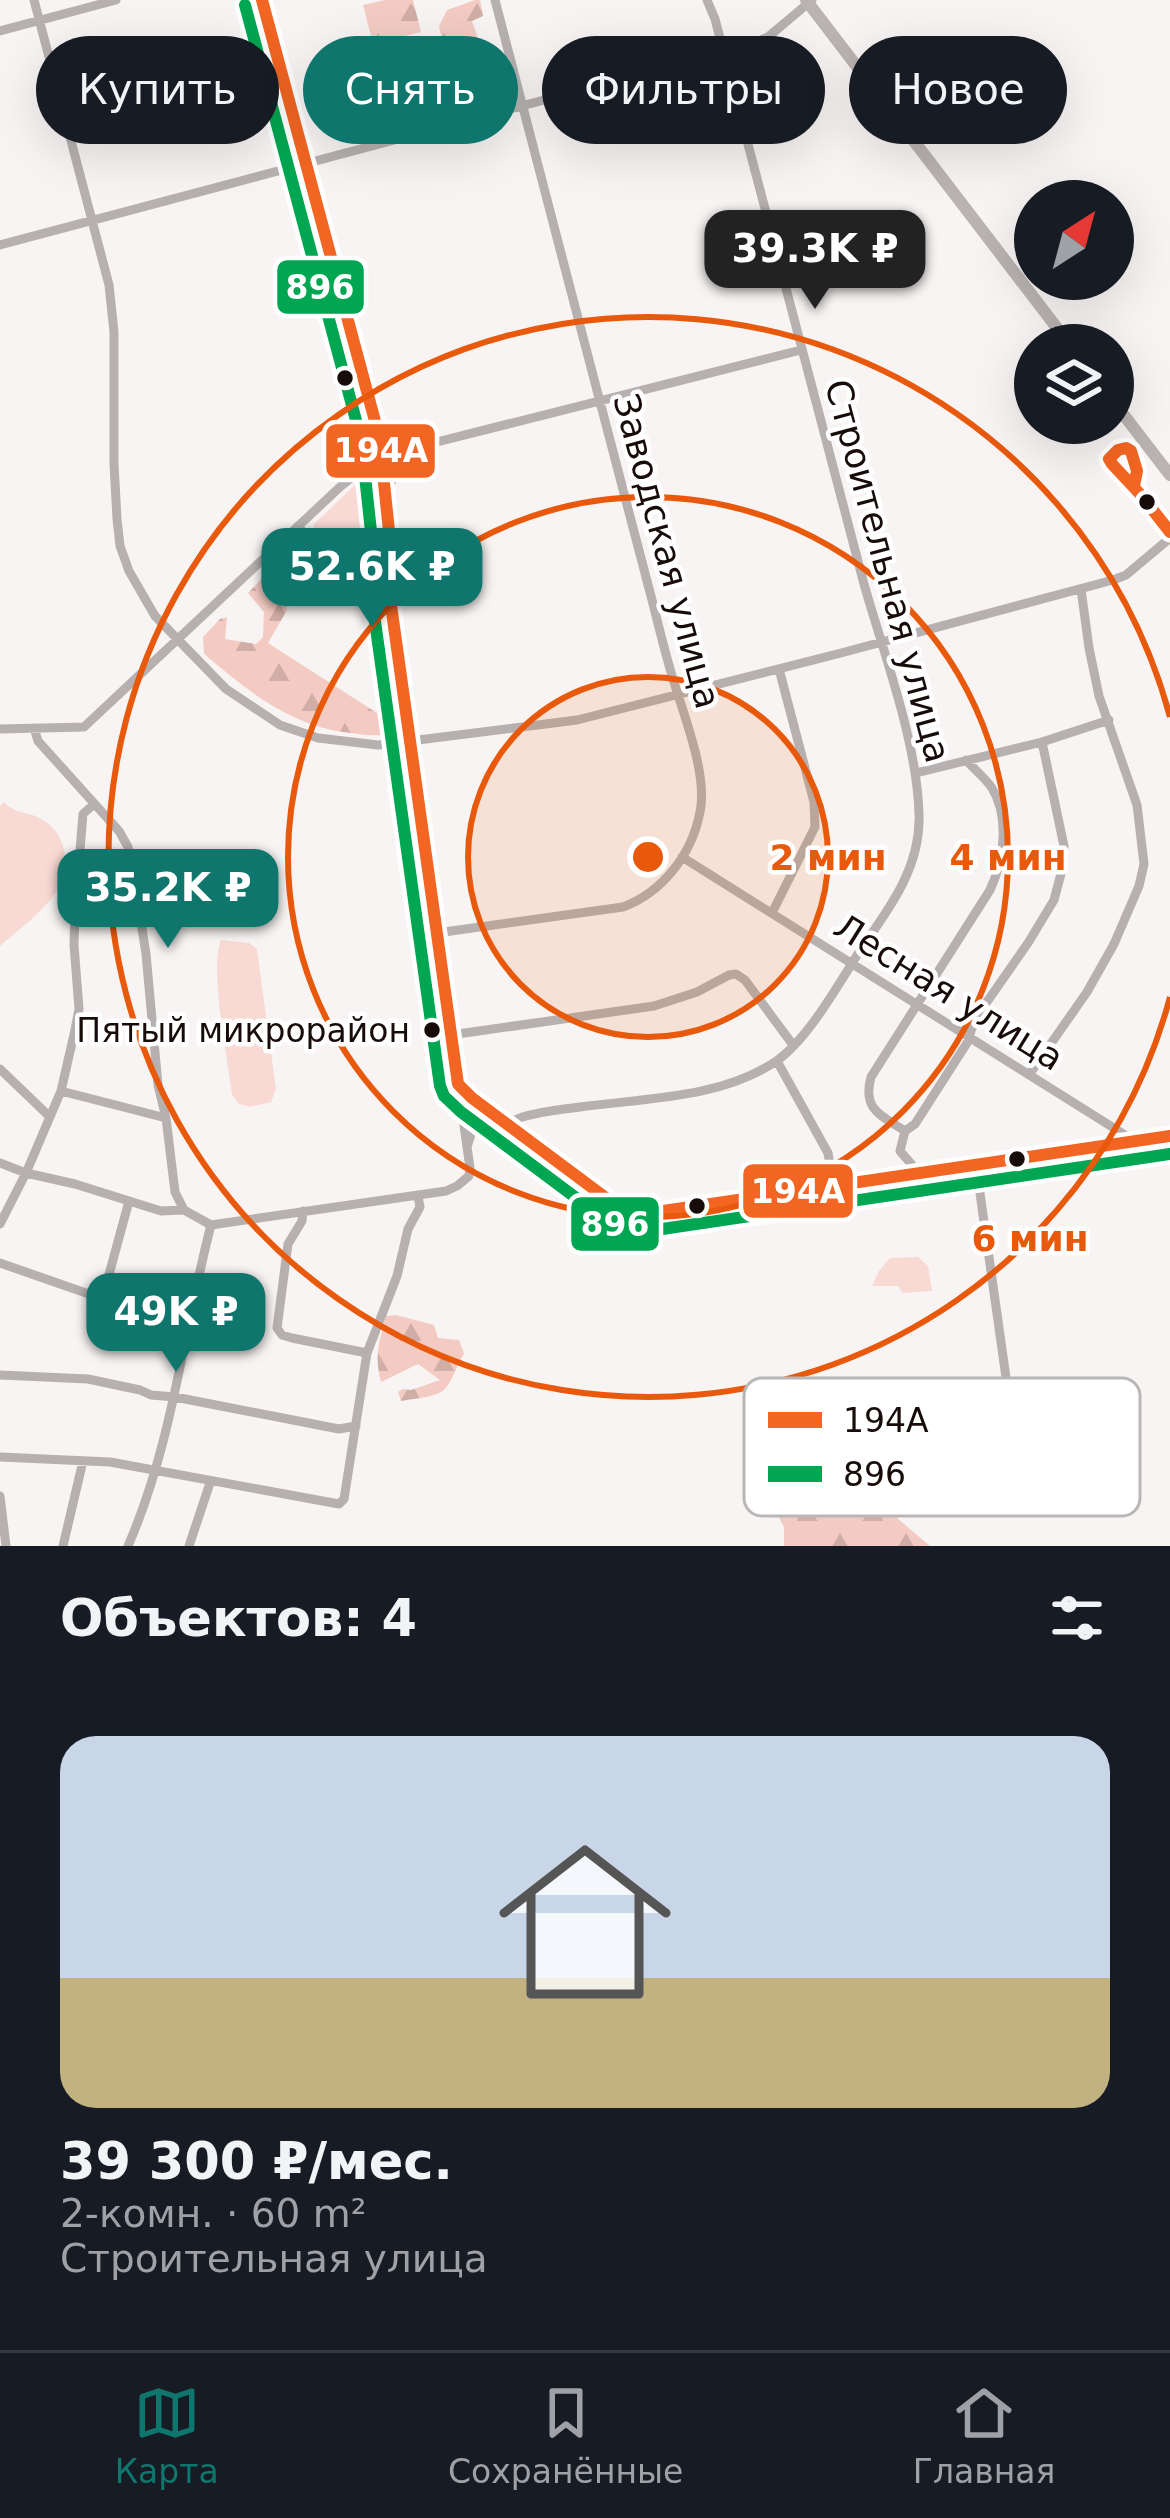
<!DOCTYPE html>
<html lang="ru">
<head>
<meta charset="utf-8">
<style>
  body { margin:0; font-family:"DejaVu Sans",sans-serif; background:#20242c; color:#f1f3f6; height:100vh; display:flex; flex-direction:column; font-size:45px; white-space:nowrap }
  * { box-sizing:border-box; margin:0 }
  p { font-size:39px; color:#9ea1a6 }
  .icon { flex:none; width:66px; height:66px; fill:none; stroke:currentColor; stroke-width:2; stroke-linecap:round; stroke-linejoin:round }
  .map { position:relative; height:1546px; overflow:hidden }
  .drawer { display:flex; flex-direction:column; background:#171b24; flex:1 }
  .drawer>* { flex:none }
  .hud { position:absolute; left:36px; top:36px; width:1098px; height:108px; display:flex; gap:24px }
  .needle { width:78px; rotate:36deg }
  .fabs { position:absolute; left:1014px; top:180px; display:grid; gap:24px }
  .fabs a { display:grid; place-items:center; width:120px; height:120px; border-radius:50%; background:#171b24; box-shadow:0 12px 48px #0002; font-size:60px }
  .price { position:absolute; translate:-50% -102px; padding:0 27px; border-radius:24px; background:#0f766e; color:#fff; font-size:39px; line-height:78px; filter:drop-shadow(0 3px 6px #0008) }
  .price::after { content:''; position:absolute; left:50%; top:72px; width:36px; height:27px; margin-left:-18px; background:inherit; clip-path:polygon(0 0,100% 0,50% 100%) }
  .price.current { background:#222; color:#fff }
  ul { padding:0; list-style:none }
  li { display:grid; align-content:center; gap:24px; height:636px; padding:0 60px }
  li span { display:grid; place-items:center; height:372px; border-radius:36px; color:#555 }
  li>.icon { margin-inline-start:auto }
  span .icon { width:216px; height:216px; fill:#fffc; stroke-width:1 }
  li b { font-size:51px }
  h2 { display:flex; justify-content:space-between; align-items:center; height:144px; padding:0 60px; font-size:51px }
  .chip { padding:0 42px; border-radius:54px; background:#171b24; box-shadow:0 12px 48px #0002; font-size:42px; line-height:108px }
  .chip.current { background:#0f766e; color:#fff }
  .menu { display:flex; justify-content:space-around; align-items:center; height:168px; border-top:3px solid #363941; background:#171b24; font-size:33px; color:#9ea1a6 }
  .menu a { display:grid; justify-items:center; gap:6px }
  .menu .current { color:#0f766e }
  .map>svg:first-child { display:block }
  .forest { fill:url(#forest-firs) }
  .green { fill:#f9d9d3 }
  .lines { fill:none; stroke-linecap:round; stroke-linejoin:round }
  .minor { stroke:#b6b1b0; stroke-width:9 }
  .major { stroke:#b9b3b2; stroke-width:12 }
  .bus-1-casing { stroke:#fff; stroke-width:21 }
  .bus-2-casing { stroke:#fff; stroke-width:21 }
  .bus-1 { stroke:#f26522; stroke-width:12 }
  .bus-2 { stroke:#00a651; stroke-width:12 }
  .ring { fill:none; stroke:#e8590c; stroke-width:6 }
  .bus-dot { fill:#170c0a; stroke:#fff; stroke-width:4.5 }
  .labels { text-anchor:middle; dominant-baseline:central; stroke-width:9; stroke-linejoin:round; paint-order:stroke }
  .bus-label { font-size:33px; fill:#170c0a; stroke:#fff; text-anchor:end }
  .street-label { font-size:36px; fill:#170c0a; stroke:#fff }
  .key { fill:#fff; stroke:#b9b6b6; stroke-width:3 }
  .key-label { font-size:33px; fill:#170c0a }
  .centre { fill:#e8590c; stroke:#fff; stroke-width:6 }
  .ring-label { font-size:36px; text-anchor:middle; font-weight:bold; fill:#e8590c; stroke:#fff; stroke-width:9; stroke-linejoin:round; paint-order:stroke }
  .line-badge { stroke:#fff; stroke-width:4.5 }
  .badge-label { font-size:33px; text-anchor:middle; font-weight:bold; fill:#fff }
</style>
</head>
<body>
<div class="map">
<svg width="1170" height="1546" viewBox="0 0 1170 1546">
  <defs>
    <pattern id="forest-firs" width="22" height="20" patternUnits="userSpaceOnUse" patternTransform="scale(3)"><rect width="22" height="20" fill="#f3cbc3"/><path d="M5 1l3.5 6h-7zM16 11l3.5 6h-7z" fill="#d0ada6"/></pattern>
  </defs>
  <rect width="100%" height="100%" fill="#f8f4f3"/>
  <path class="forest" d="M385 0H413L421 32 373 44 363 5Z
    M475 0H480L483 16 472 21 480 44 474 52 475 77 451 83 439 26 447 10Z
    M284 556 298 565 285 599 287 610 268 643 391 722 390 734C374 737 359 734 343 732 286 723 247 690 204 654L203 637 220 619 227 617 225 639 256 644 263 637 264 612 248 593Z
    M396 1315 434 1325 438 1338 459 1340 464 1353C442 1396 453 1393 401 1401L398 1392 403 1389 411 1390 440 1380 418 1364 381 1382C374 1356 379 1342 386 1316Z
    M832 1442 839 1474 857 1488 902 1473 921 1497 897 1518 930 1546H784V1527L773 1506 810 1493 816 1478 812 1457Z"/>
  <path class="green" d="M356 484 377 496 378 501 384 568 382 572C357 568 321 550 313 525Z
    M4 802C15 815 32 811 46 822 57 830 63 841 65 855 71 895 26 922 0 946V806Z
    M221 940 249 943 257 949 276 1089 271 1102 250 1107 239 1104 232 1095C228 1059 209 970 221 940Z
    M918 1257 928 1266 932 1291 903 1293 898 1286H872L879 1271 890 1258Z"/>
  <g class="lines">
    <path class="minor" d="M34 0 109 285 114 332V464L117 519 120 546 129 571 155 616 226 689 280 725 318 738 378 745 577 720 841 653 1113 580 1126 575 1170 538
      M0 31 116 0
      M0 245 747 46 768 37 812 0
      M379 436 408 451
      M356 472 379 436
      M354 475 377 490 386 493
      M388 488 408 451
      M298 526C319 552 356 580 390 584
      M34 728 38 741 119 831 128 847 135 883 146 954 158 1085 166 1118 175 1192 184 1210 211 1225
      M0 729 84 727 341 486C366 465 391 456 421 446L801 350
      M916 773 1042 742 1109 720
      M682 857 1125 1135
      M772 913 815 827 814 802 779 669
      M437 933 623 907C663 892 692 854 700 812 708 775 684 716 673 679 665 653 659 627 652 600 598 400 548 200 495 0
      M451 1035 654 1006 697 992 729 975 736 974 745 980 793 1045
      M777 1061 828 1153 833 1185
      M0 1069 50 1117
      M1029 1075 1087 992 1114 944 1139 886 1144 864 1137 805 1099 696 1089 648 1081 589
      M458 1084 472 1098 614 1204 630 1212 643 1214 1170 1136
      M61 1091 166 1118
      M905 1131C881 1115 862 1110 871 1077L990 890C1004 860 1010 818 992 788 985 778 974 769 966 760
      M468 1144 472 1131 482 1121C491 1120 501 1124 509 1122 515 1121 520 1117 526 1116 544 1111 563 1109 580 1107 645 1098 718 1099 775 1062 809 1039 840 981 863 946 891 906 921 866 919 814 917 741 884 655 864 584L715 19 707 0
      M0 1163 26 1173 75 1184 161 1211 184 1210
      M976 1165 1023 1498
      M919 1173 900 1151 905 1131 915 1124 967 1043 975 1019 1028 943 1054 900 1062 870 1064 846 1042 742
      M303 1211 302 1221 288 1244 277 1328 282 1335 292 1338 367 1353
      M0 1224 26 1173 61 1091 75 1030 79 1009 74 945 75 910 83 814 94 804
      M211 1225 446 1191 457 1186 469 1176 470 1168 390 598 392 559 383 459 377 428 262 0
      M0 1263 86 1293H100L107 1282 129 1201
      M0 1375 88 1379 140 1390 151 1395 175 1397 339 1429 356 1426
      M0 1457 110 1462 339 1504 344 1499 367 1353 397 1276 408 1229 420 1207 418 1196
      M0 1496 6 1546
      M63 1546 83 1461
      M128 1546C173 1443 183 1332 211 1225
      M189 1546 210 1483"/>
    <path class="major" d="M806 0 1070 345
      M1113 401 1170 475"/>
    <g class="bus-1-casing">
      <path id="bus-1" d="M262 0 379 436 392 559 390 598 458 1084 472 1098 614 1204 630 1212 643 1214 1170 1136
        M1134 486 1137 471 1131 451 1126 448 1118 450 1109 459 1112 464 1141 495 1170 532"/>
    </g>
    <g class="bus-2-casing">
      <path id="bus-2" d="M245 5 361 439 374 559 372 600 440 1086 444 1096 461 1112 603 1218 624 1229 642 1232 1170 1154"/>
    </g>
    <use href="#bus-1" class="bus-1"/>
    <use href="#bus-2" class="bus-2"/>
  </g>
  <circle cx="648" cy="857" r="180" fill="#e8590c" fill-opacity=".12"/>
  <g class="ring">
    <circle cx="648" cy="857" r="180"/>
    <circle cx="648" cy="857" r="360"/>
    <path d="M1170 997A540 540 0 1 1 1170 717"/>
  </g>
  <g class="bus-dot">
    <circle cx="345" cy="378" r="10"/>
    <circle cx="1147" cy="502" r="10"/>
    <circle cx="432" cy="1030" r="10"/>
    <circle cx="1017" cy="1159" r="10"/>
    <circle cx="697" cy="1206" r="10"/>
  </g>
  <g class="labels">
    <g class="bus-label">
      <text x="410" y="1030">Пятый микрорайон</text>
    </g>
    <g class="street-label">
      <text transform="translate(667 551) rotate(75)">Заводская улица</text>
      <text transform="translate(888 571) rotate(75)">Строительная улица</text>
      <text transform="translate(949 992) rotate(32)">Лесная улица</text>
    </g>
  </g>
  <rect x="744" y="1378" width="396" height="138" rx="18" class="key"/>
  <rect x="768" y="1412" width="54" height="16" fill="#f26522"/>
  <rect x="768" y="1466" width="54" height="16" fill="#00a651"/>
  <g class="key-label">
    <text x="843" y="1432">194А</text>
    <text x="843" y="1486">896</text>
  </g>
  <circle cx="648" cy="857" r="18" class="centre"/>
  <g class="ring-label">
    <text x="828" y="870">2 мин</text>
    <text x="1008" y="870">4 мин</text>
    <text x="1030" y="1251">6 мин</text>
  </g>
  <g class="line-badge">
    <rect x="275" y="258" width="91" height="58" rx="12" fill="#00a651"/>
    <rect x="324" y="422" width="113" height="58" rx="12" fill="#f26522"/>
    <rect x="741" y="1162" width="114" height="58" rx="12" fill="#f26522"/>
    <rect x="569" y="1195" width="92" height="58" rx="12" fill="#00a651"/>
  </g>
  <g class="badge-label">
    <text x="320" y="299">896</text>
    <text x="381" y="462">194А</text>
    <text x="798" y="1203">194А</text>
    <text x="615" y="1236">896</text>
  </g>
</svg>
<div class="fabs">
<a><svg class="needle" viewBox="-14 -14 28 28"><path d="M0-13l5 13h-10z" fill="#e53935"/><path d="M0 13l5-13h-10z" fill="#9ea1a6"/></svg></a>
<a><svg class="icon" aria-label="layers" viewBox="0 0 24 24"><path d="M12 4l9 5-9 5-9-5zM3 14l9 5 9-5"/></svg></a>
</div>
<b class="price current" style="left:815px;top:312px">39.3K ₽</b>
<b class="price" style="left:372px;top:630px">52.6K ₽</b>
<b class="price" style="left:168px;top:951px">35.2K ₽</b>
<b class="price" style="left:176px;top:1375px">49K ₽</b>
<div class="hud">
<a class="chip">Купить</a>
<a class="chip current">Снять</a>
<a class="chip">Фильтры</a>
<a class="chip">Новое</a>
</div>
</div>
<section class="drawer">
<h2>Объектов: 4<svg class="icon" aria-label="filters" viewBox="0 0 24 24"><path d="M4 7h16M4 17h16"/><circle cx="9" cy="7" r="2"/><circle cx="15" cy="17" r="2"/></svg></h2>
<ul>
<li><span style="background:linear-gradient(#c9d6e8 65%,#c2b280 0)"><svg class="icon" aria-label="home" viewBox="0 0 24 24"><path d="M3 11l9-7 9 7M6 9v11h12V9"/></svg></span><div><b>39 300 ₽/мес.</b><p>2-комн. · 60 m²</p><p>Строительная улица</p></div></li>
</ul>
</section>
<nav class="menu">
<a class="current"><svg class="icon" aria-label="map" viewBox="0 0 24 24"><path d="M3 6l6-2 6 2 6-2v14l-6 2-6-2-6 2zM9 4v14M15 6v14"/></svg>Карта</a>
<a><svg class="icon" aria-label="saved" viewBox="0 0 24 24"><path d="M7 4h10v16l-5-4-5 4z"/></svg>Сохранённые</a>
<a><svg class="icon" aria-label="home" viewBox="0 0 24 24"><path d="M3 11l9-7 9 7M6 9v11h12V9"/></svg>Главная</a>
</nav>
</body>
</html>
